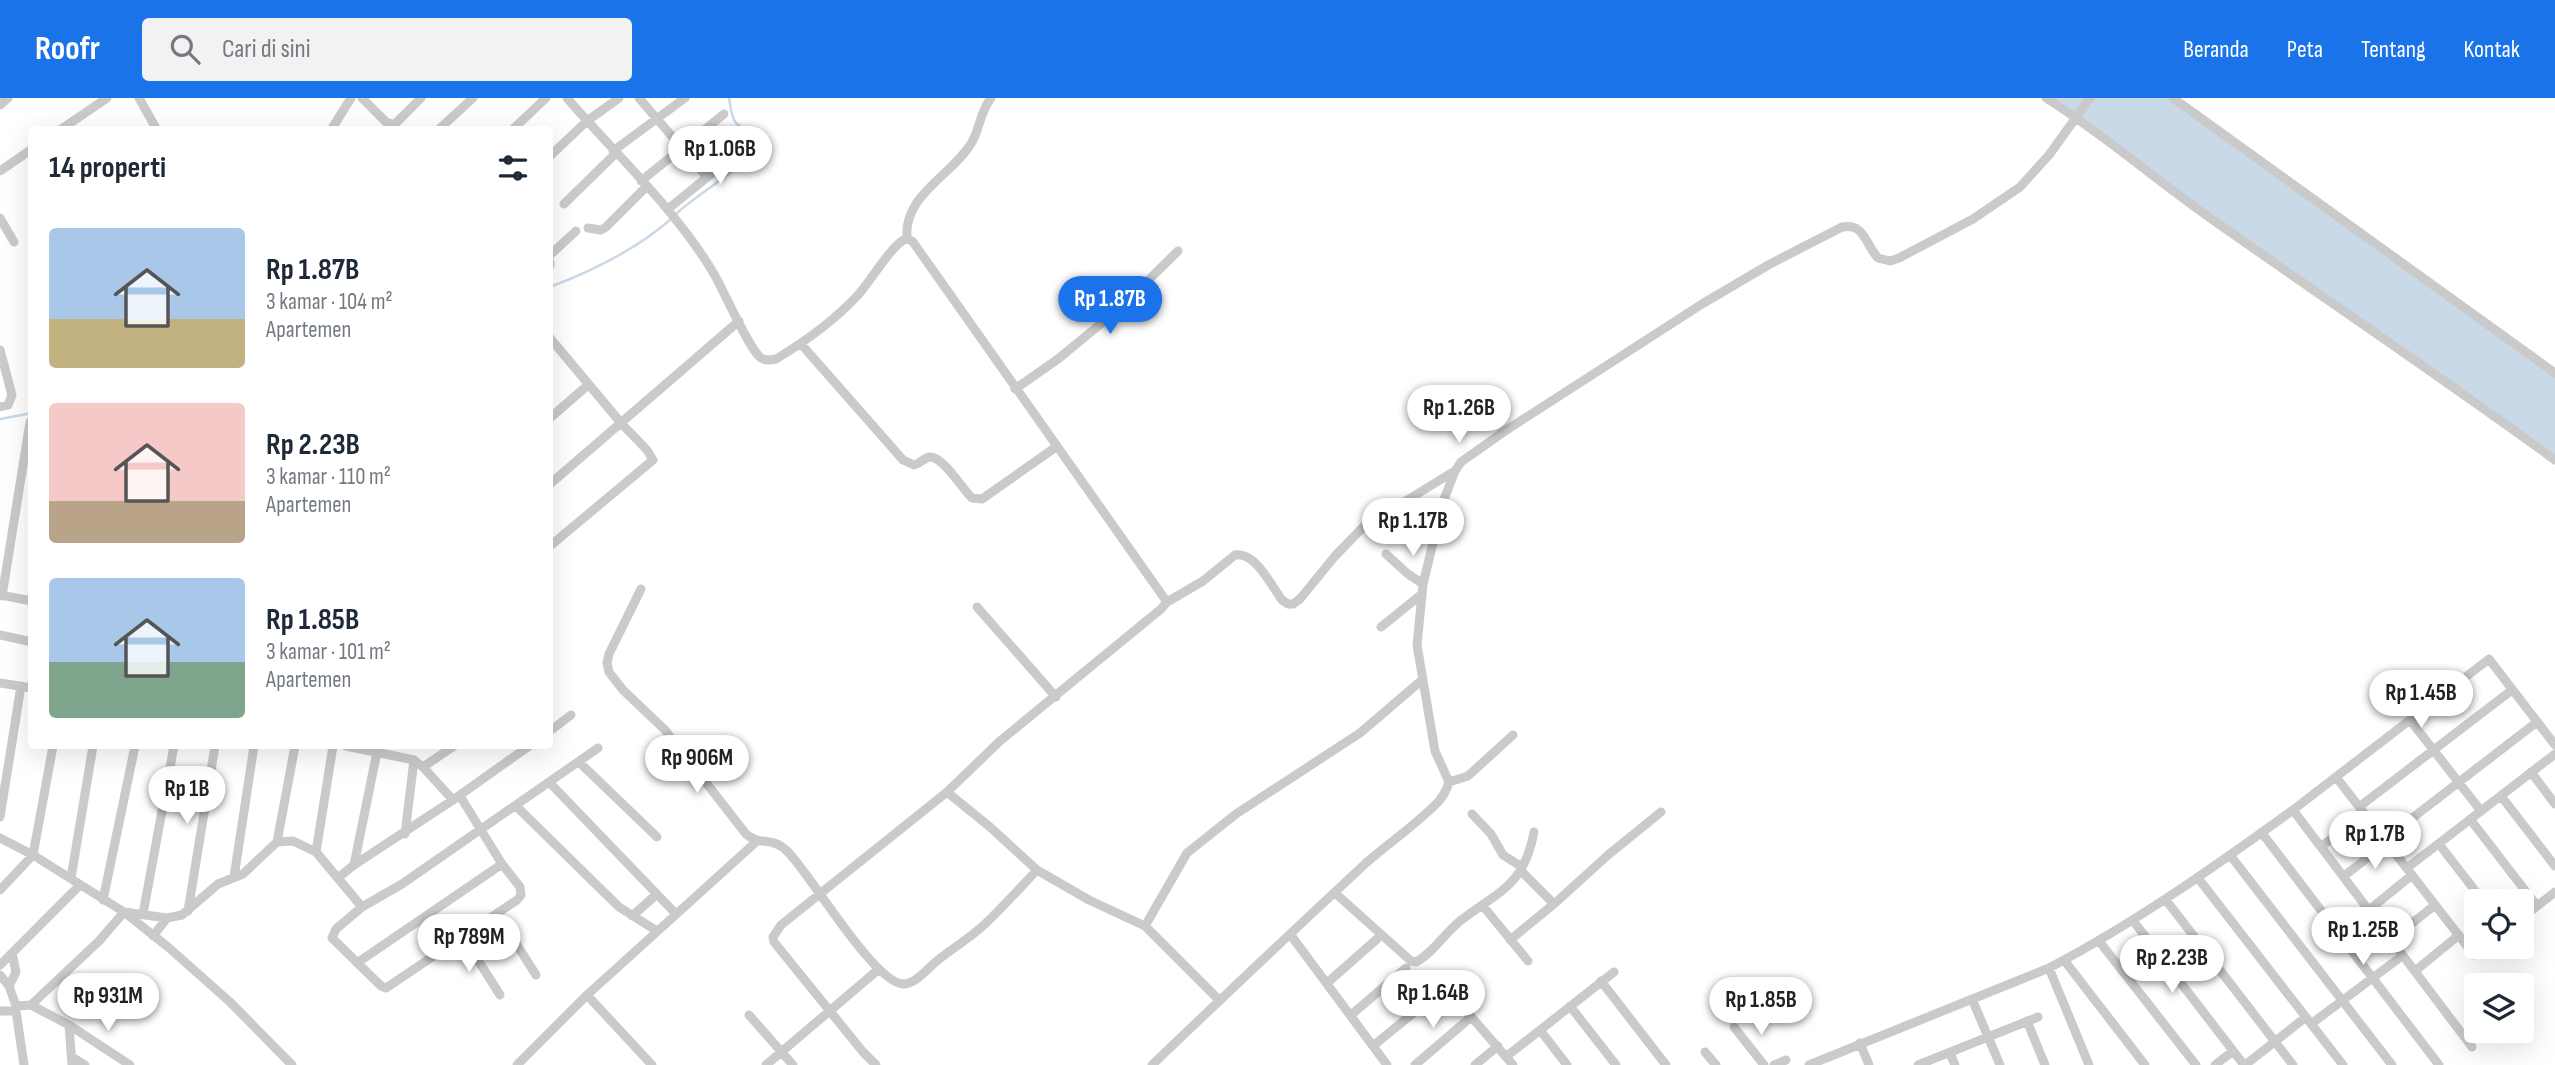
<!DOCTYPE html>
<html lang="id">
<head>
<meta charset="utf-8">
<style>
  body { margin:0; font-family:"Sofia Sans Condensed",sans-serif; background:#f2f2f3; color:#1f2937; height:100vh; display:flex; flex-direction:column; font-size:26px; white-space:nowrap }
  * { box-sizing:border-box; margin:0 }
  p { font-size:23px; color:#747a83 }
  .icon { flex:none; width:38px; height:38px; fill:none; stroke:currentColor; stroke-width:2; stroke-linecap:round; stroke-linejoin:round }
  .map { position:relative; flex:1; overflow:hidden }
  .panel { position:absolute; left:28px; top:28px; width:525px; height:623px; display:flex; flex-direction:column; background:#fff; border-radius:7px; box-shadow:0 7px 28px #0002 }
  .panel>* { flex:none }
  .tools { position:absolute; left:2464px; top:791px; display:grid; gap:14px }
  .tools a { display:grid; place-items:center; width:70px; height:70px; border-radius:7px; background:#fff; box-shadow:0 7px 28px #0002; font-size:35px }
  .price { position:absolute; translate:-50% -60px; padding:0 16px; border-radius:24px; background:#fff; color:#222; font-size:23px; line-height:46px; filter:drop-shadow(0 2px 4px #0008) }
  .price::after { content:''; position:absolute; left:50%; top:42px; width:21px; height:16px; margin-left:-10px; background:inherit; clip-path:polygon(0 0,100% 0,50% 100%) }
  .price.active { background:#1a73e8; color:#fff }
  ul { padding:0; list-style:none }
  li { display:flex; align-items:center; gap:21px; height:175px; padding:0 21px }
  li span { display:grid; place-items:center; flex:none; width:196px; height:140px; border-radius:7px; color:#555 }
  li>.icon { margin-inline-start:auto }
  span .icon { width:84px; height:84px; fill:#fffc; stroke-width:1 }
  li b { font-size:30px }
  h2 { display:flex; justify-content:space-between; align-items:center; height:84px; padding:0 21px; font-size:30px }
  header { display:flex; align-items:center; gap:42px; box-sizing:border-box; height:98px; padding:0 35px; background:#1a73e8; color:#fff }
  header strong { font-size:33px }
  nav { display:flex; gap:38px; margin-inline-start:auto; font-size:24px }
  .search { width:490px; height:63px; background:#f2f2f3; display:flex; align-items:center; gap:18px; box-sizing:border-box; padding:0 24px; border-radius:7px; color:#747a83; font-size:26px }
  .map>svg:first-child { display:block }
  .water { fill:#c9d9e8 }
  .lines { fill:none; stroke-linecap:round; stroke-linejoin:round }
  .stream { stroke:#c9d9e8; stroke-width:2.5 }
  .minor { stroke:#cacaca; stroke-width:9 }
</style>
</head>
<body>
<header>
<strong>Roofr</strong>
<div class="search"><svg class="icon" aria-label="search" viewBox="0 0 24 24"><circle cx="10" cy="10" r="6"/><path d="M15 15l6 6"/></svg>Cari di sini</div>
<nav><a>Beranda</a><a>Peta</a><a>Tentang</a><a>Kontak</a></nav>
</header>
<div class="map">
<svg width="2555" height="967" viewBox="0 0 2555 967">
  <rect width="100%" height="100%" fill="#fff"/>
  <path class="water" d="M2046 0H2173L2555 273V362Z"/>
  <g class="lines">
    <path class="stream" d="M676 116C697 96 754 64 762 39 737 24 734 35 729 0
      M550 189C592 173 637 151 671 121
      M0 321 32 315"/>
    <path class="minor" d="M139 0 157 32
      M362 0 386 24 394 27 421 0
      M567 0C617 58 675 110 714 176 724 193 749 251 761 260 766 263 770 262 776 261 806 243 834 223 858 197 870 184 892 146 907 140L913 144 1167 504 1161 511 1000 643 947 694 781 827 773 839 774 844 863 954 876 967
      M639 0 707 79
      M2046 0C2102 35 2152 79 2206 117 2322 199 2440 278 2555 362
      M2173 0 2555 275
      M0 7 8 0
      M60 32 107 0
      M331 32 351 0
      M438 32 473 0
      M512 32 546 0
      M613 53 685 0
      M550 58 587 23 619 0
      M0 73 32 51
      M641 83 724 16
      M564 106 615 56
      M668 111 753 42
      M0 120 14 144
      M588 130 601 132 606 129 646 89
      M907 140C903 97 953 77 972 44 980 30 980 14 991 0
      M550 157 576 133
      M550 164V168
      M550 240 621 325 647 352 653 362 550 448
      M801 246 903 362 914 367C919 366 924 360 930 359 943 358 963 392 972 400L982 401 1056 349
      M0 252 12 297 8 307 0 309
      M1015 291 1058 261 1120 210 1178 153
      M550 320 588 287
      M550 386 739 223
      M1386 456 1408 476 1423 486
      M641 491 609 556 607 565 609 574 623 592 665 632 746 736C761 749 771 737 788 754 811 777 874 885 903 886 916 886 928 870 938 862 953 850 970 840 985 826 1003 809 1020 790 1037 772L1089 802 1145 828 1219 902
      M0 497 32 503
      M2 498 30 324
      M1167 504 1203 483 1235 457C1255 453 1271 487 1282 502L1288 506H1293L1300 501 1335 458 1374 418 1404 404 1453 374
      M977 509 1056 599
      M1381 529 1422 496
      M0 537 32 544
      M0 585 32 590
      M2410 622 2481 713
      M550 633 571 617
      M346 648 414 662 423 669 453 702 529 648
      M579 664 657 739
      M423 669 454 648
      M2531 674 2555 706
      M2336 679 2474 857 2484 849
      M1449 684 1468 678 1513 637
      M550 685 676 816
      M947 694 990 729 1037 772
      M2501 698 2555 768
      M516 708 619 809 657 833
      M2359 709 2512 592
      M2293 712 2489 561 2555 647
      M1472 716 1491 736 1503 757 1522 769
      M0 719 21 588
      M2470 721 2537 808
      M2262 735 2439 967
      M405 736 414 662
      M0 740 33 757 124 814 167 820 182 817 218 786 243 776 277 744 293 743 316 754 362 809 402 786 598 650
      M2385 741 2537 624
      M277 744 295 648
      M2439 746 2483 803
      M2322 748 2364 715
      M316 754 333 648
      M2230 757 2392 967
      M354 767 378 649
      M2407 770 2555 656
      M1521 773 1554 806 1608 757 1661 714
      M2344 778 2387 745
      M234 779 254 648
      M339 779 354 767 453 702
      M71 780 93 648
      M2198 780 2343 967
      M0 792 33 757 53 648
      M1335 795 1411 863 1416 864C1434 854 1444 836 1460 823 1499 793 1524 788 1534 734
      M103 802 135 648
      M2166 802 2293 967
      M1483 808 1528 863
      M362 809 336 831 332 840 381 888 386 890 517 802 521 797 520 789 502 766 460 698
      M2369 812 2412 777
      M188 813 215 648
      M143 816 174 648
      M498 817 536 877
      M632 818 656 797
      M2522 820 2555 794
      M2134 824 2244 967
      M1145 828 1187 755 1236 716 1360 635 1422 582
      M1290 836 1387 967
      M153 838 167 820
      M464 840 500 897
      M1510 842 1554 806
      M2391 842 2435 807
      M2099 843 2196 967
      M2064 862 2145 967
      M357 865 502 766
      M0 867 80 787
      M2049 870 2089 967
      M2415 873 2459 837
      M0 877 9 888 16 908
      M1601 883 1666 967
      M1327 885 1377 841
      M9 888 16 874 12 855
      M587 897 652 967
      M1455 900 1513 967
      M1972 901 2000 967
      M31 907 99 843 124 814 168 849 230 904 292 967
      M1570 908 1616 967
      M0 913H16V908L31 907 69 927 72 967
      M16 913 24 967
      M749 917 793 967
      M1351 917 1406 870
      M2027 923 2045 967
      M2311 926 2402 858
      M69 927 130 967
      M1734 929 1764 967
      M1540 932 1567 967
      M1860 945 1869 967
      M1373 948 1429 902
      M1705 954 1716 967
      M1950 955 1955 967
      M1507 958 1614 874
      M72 959 85 967
      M517 967 587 897 756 744
      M766 967 879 871
      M1152 967C1223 899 1294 832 1366 765 1390 744 1417 726 1439 703 1444 697 1447 691 1449 684L1435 653 1417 547 1423 486 1443 404 1455 373 1461 364 1505 333 1702 206 1770 166 1842 129C1865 125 1865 146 1878 160L1890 163 1899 160 1973 121 2020 89 2049 57 2090 0
      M1415 967 1471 919
      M1475 967 1498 948
      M1774 967 1786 962
      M1809 967 2049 870C2135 825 2214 769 2293 712L2472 949
      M1918 967 2038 919
      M2215 967 2233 953
      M2245 967 2306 919"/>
  </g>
</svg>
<div class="tools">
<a><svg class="icon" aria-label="locate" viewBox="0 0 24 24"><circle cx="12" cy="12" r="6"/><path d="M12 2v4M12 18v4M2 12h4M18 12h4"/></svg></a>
<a><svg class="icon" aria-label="layers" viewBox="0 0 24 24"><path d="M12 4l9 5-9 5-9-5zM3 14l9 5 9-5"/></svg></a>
</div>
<b class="price" style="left:720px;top:88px">Rp 1.06B</b>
<b class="price active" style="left:1110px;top:238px">Rp 1.87B</b>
<b class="price" style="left:1459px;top:347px">Rp 1.26B</b>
<b class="price" style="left:1413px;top:460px">Rp 1.17B</b>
<b class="price" style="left:2421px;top:632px">Rp 1.45B</b>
<b class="price" style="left:697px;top:697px">Rp 906M</b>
<b class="price" style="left:187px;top:728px">Rp 1B</b>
<b class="price" style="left:2375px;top:773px">Rp 1.7B</b>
<b class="price" style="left:2363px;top:869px">Rp 1.25B</b>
<b class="price" style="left:469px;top:876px">Rp 789M</b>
<b class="price" style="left:2172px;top:897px">Rp 2.23B</b>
<b class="price" style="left:1433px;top:932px">Rp 1.64B</b>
<b class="price" style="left:108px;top:935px">Rp 931M</b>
<b class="price" style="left:1761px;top:939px">Rp 1.85B</b>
<section class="panel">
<h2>14 properti<svg class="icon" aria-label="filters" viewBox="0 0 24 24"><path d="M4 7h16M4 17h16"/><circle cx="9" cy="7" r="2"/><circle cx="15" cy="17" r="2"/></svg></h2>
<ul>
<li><span style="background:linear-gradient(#a9c7e8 65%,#c2b280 0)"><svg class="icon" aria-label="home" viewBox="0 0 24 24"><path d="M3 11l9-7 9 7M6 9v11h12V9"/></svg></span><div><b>Rp 1.87B</b><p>3 kamar · 104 m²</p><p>Apartemen</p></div></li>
<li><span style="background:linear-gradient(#f6c9c9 70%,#b9a48a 0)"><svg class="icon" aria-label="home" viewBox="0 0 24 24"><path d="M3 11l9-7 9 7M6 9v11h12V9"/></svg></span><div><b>Rp 2.23B</b><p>3 kamar · 110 m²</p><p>Apartemen</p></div></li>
<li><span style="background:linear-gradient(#a9c7e8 60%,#7fa58c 0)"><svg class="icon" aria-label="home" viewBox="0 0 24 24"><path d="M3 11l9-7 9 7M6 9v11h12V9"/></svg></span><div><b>Rp 1.85B</b><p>3 kamar · 101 m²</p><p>Apartemen</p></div></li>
</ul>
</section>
</div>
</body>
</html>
